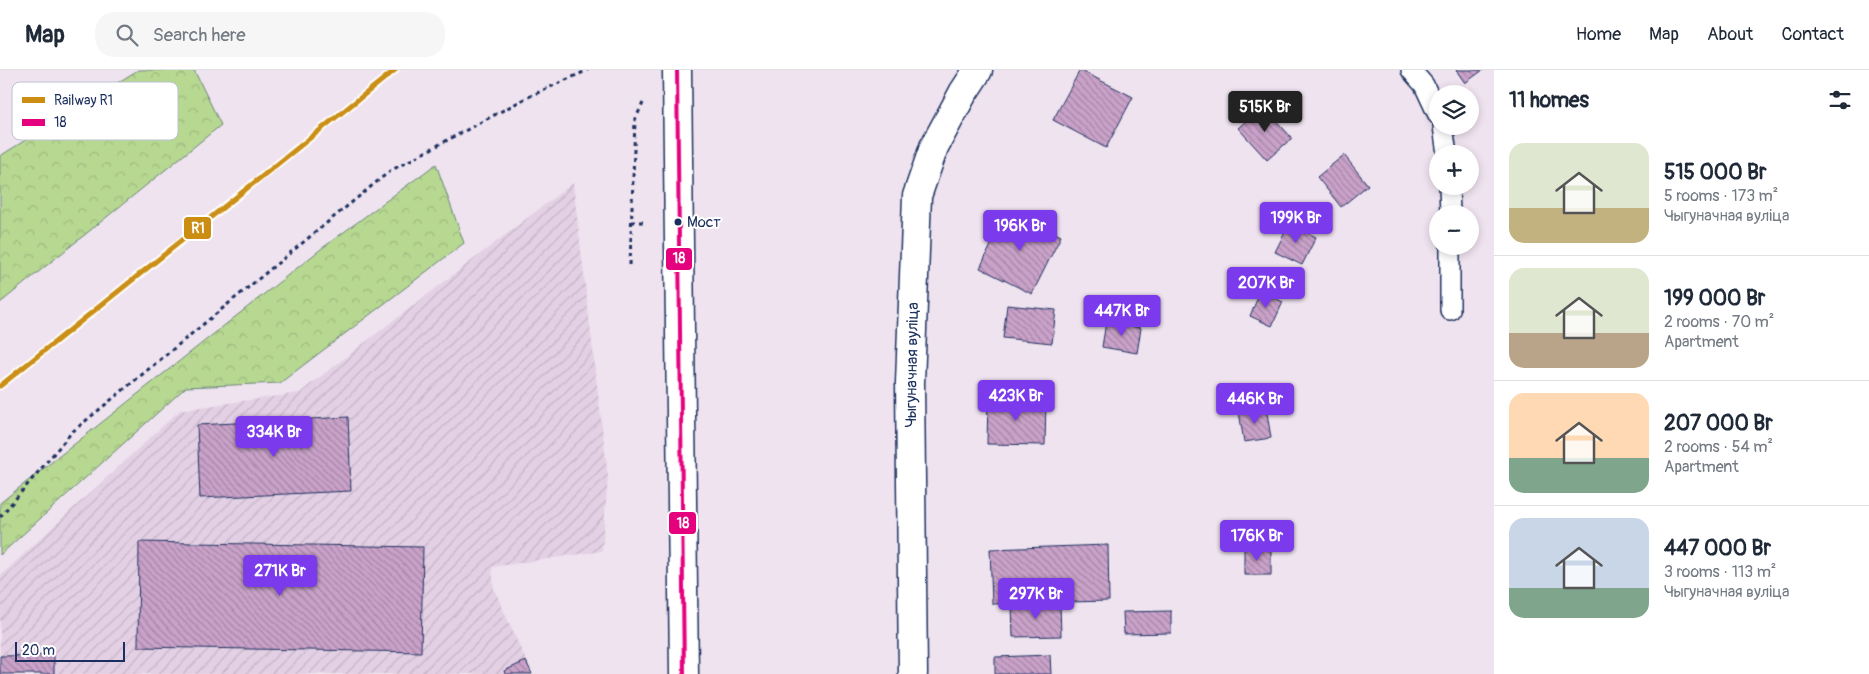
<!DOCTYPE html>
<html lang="en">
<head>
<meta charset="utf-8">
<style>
  body { margin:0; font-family:Pangolin,sans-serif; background:#f6f6f7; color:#1f2937; height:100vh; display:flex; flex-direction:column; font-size:19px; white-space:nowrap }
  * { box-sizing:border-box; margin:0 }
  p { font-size:16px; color:#747a83 }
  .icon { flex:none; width:28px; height:28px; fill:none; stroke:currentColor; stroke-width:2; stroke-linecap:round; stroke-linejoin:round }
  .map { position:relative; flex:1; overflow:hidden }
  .sheet { display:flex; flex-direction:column; background:#fff; width:375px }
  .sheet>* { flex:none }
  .controls { position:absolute; left:1429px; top:15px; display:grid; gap:10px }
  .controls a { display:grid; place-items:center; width:50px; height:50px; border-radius:50%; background:#fff; box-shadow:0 2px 8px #0003; font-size:25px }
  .scale { position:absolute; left:15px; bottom:12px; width:110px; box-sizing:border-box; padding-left:5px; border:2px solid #1b2f5e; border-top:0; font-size:14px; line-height:18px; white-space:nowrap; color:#1b2f5e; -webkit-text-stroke:4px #fff; paint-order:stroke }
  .price { position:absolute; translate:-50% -42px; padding:0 11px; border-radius:5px; background:#7c3aed; color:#fff; font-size:16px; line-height:32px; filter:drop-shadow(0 1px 2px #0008) }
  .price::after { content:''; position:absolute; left:50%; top:30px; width:15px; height:11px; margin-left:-8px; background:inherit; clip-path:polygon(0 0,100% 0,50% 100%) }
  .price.active { background:#222; color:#fff }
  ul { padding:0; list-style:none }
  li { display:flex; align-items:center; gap:15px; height:125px; padding:0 15px }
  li+li { border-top:1px solid #e0e1e3 }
  li span { display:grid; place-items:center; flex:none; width:140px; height:100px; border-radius:15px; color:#555 }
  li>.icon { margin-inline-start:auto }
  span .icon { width:60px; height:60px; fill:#fffc; stroke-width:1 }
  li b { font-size:21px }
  h2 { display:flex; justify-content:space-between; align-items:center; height:60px; padding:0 15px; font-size:21px }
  header { display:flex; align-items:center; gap:30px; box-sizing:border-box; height:70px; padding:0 25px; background:#fff; border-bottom:1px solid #e0e1e3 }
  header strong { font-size:24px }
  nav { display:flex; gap:28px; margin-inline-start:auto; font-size:18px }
  .search { width:350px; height:45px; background:#f6f6f7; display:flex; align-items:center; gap:12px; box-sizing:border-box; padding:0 18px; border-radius:20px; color:#747a83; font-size:19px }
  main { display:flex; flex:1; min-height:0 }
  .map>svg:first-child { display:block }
  .industrial { fill:url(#industrial-furrows) }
  .forest { fill:url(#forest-crowns); stroke:#698478 }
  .building { fill:url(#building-back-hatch); stroke:#1b2f5e }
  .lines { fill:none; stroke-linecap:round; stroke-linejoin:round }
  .lane-casing { stroke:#1b2f5e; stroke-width:22 }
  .street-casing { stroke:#1b2f5e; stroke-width:31 }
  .secondary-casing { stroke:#1b2f5e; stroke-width:31 }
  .path { stroke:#1b2f5e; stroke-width:3; stroke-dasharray:4 4; stroke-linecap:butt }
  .lane { stroke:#fff; stroke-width:19 }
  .street { stroke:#fff; stroke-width:28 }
  .secondary { stroke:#fff; stroke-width:28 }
  .bus-1-casing { stroke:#fff; stroke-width:8 }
  .bus-1 { stroke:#e5007d; stroke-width:4 }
  .rail-1-casing { stroke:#fff; stroke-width:9 }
  .rail-1 { stroke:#cb8e13; stroke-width:5 }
  .bus-dot { fill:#1b2f5e; stroke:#fff; stroke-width:2 }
  .labels { text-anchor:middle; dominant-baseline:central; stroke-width:4; stroke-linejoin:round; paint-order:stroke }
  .bus-label { font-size:15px; fill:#1b2f5e; stroke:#fff; text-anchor:start }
  .street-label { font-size:16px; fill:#1b2f5e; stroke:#fff }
  .key { fill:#fff; stroke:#bbc1cf; stroke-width:1 }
  .key-label { font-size:14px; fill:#1b2f5e }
  .line-badge { stroke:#fff; stroke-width:2 }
  .badge-label { font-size:14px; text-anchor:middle; font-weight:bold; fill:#fff }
</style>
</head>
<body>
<header>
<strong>Map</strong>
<div class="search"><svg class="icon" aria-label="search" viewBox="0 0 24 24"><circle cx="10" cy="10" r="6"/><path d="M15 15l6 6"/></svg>Search here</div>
<nav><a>Home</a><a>Map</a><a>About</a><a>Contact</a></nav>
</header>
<main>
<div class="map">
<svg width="1494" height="604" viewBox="0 0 1494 604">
  <defs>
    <pattern id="industrial-furrows" width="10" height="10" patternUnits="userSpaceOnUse" patternTransform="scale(1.25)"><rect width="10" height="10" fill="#e4d0e4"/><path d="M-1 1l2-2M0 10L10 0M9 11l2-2" fill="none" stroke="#c3b3c6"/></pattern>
    <pattern id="forest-crowns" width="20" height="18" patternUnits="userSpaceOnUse" patternTransform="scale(1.25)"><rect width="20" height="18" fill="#b7d891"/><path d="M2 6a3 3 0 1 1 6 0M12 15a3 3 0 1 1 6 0" fill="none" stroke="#9dba7f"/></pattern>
    <pattern id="building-back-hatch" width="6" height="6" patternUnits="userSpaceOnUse" patternTransform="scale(1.25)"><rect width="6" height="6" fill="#caa2c9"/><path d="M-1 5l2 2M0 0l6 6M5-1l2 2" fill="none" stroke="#a384a6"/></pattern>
  </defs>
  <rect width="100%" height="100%" fill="#efe3ef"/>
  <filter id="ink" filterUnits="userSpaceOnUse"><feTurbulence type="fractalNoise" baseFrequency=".02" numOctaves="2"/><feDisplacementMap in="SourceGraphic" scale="10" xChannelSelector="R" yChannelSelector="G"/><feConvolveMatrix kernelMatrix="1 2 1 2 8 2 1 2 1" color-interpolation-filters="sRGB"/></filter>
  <g filter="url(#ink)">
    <path class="industrial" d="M573 113 608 407 602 481 492 497 494 519 532 604H0V506L180 340 299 323Z"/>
    <path class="forest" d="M138 0H194L221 55 0 233V86Z
      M436 94 464 173 280 313 186 317 0 485V433L321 179Z"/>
    <path class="building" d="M1080 0 1133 27 1106 78 1053 50Z
      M1456 0H1483L1465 13Z
      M1263 36 1292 68 1267 90 1238 58Z
      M1344 85 1368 115 1341 137 1317 107Z
      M1008 140 1061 166 1032 224 980 198Z
      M1289 154 1316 167 1302 195 1275 182Z
      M1260 222 1283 232 1272 256 1250 246Z
      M1007 235 1056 240 1052 273 1003 268Z
      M1106 252 1141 258 1137 283 1102 277Z
      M988 329 1046 330 1045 375 987 374Z
      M1266 337 1271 368 1244 372 1239 342Z
      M348 347 351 421 200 428 197 355Z
      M139 472 423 477 421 582 138 577Z
      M1108 475 1109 531 992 534 990 479Z
      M1244 478H1271V505H1244Z
      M1060 533 1061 566 1013 567 1012 534Z
      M1171 541V563L1124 564 1123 542Z
      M54 585V604H0V586Z
      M1050 585 1051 604H995V587Z
      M526 591 532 604H505L504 601Z"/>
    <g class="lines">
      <g class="lane-casing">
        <path id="lane" d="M1411 0 1424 15 1438 45
          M1443 56 1447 84
          M1449 116 1450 144
          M1450 176V240"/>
      </g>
      <g class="street-casing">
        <path id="street" d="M913 604 910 313 917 126 934 77 963 23 978 0"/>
      </g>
      <g class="secondary-casing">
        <path id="secondary" d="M677 0C678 201 683 403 684 604"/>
      </g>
      <path class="path" d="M631 152H645
        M630 195 635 50 643 33
        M0 447 72 362 390 101 526 28 588 0"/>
      <use href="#lane" class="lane"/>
      <use href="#street" class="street"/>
      <use href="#secondary" class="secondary"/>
      <g class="bus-1-casing">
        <path id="bus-1" d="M677 0C678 201 683 403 684 604"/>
      </g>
      <use href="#bus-1" class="bus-1"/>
      <g class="rail-1-casing">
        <path id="rail-1" d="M0 316 395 0"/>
      </g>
      <use href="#rail-1" class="rail-1"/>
    </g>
  </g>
  <circle class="bus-dot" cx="678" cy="152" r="4.5"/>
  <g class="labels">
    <g class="bus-label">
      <text x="687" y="152">Мост</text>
    </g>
    <g class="street-label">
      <text transform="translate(912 295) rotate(-89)">Чыгуначная вуліца</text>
    </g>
  </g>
  <rect x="12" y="12" width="166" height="58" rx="8" class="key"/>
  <rect x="22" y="27" width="23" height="6" fill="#cb8e13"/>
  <rect x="22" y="49" width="23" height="7" fill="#e5007d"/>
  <g class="key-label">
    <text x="54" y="35">Railway R1</text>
    <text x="54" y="57">18</text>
  </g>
  <g class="line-badge">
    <rect x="183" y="146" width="29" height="24" rx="5" fill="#cb8e13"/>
    <rect x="665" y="177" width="28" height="24" rx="5" fill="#e5007d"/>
    <rect x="668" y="441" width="29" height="24" rx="5" fill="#e5007d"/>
  </g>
  <g class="badge-label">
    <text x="198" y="163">R1</text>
    <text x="679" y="193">18</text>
    <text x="683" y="458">18</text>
  </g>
</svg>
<div class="controls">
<a><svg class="icon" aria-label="layers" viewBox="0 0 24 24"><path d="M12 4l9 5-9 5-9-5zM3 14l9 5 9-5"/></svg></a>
<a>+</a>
<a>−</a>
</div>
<div class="scale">20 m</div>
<b class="price active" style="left:1265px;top:63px">515K Br</b>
<b class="price" style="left:1296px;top:174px">199K Br</b>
<b class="price" style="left:1020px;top:182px">196K Br</b>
<b class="price" style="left:1266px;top:239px">207K Br</b>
<b class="price" style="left:1122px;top:267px">447K Br</b>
<b class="price" style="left:1016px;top:352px">423K Br</b>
<b class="price" style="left:1255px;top:355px">446K Br</b>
<b class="price" style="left:274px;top:388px">334K Br</b>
<b class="price" style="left:1257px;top:492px">176K Br</b>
<b class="price" style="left:280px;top:527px">271K Br</b>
<b class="price" style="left:1036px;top:550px">297K Br</b>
</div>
<section class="sheet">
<h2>11 homes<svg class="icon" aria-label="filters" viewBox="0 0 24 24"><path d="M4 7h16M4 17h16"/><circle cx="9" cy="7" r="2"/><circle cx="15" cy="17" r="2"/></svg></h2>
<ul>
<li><span style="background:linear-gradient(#dfe7d0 65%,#c2b280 0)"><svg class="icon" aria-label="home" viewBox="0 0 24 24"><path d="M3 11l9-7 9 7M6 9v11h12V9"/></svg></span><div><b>515 000 Br</b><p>5 rooms · 173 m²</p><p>Чыгуначная вуліца</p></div></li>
<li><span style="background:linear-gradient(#dfe7d0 65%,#b9a48a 0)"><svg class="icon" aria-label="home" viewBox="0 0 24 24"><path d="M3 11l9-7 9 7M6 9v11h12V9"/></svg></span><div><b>199 000 Br</b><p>2 rooms · 70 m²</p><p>Apartment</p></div></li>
<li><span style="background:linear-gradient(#ffd9b3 65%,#7fa58c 0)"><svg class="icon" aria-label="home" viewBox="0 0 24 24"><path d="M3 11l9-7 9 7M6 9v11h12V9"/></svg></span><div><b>207 000 Br</b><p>2 rooms · 54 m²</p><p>Apartment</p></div></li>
<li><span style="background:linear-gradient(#c9d6e8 70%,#7fa58c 0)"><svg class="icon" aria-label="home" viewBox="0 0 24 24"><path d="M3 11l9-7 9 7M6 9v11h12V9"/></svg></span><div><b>447 000 Br</b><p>3 rooms · 113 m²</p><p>Чыгуначная вуліца</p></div></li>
</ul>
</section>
</main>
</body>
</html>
